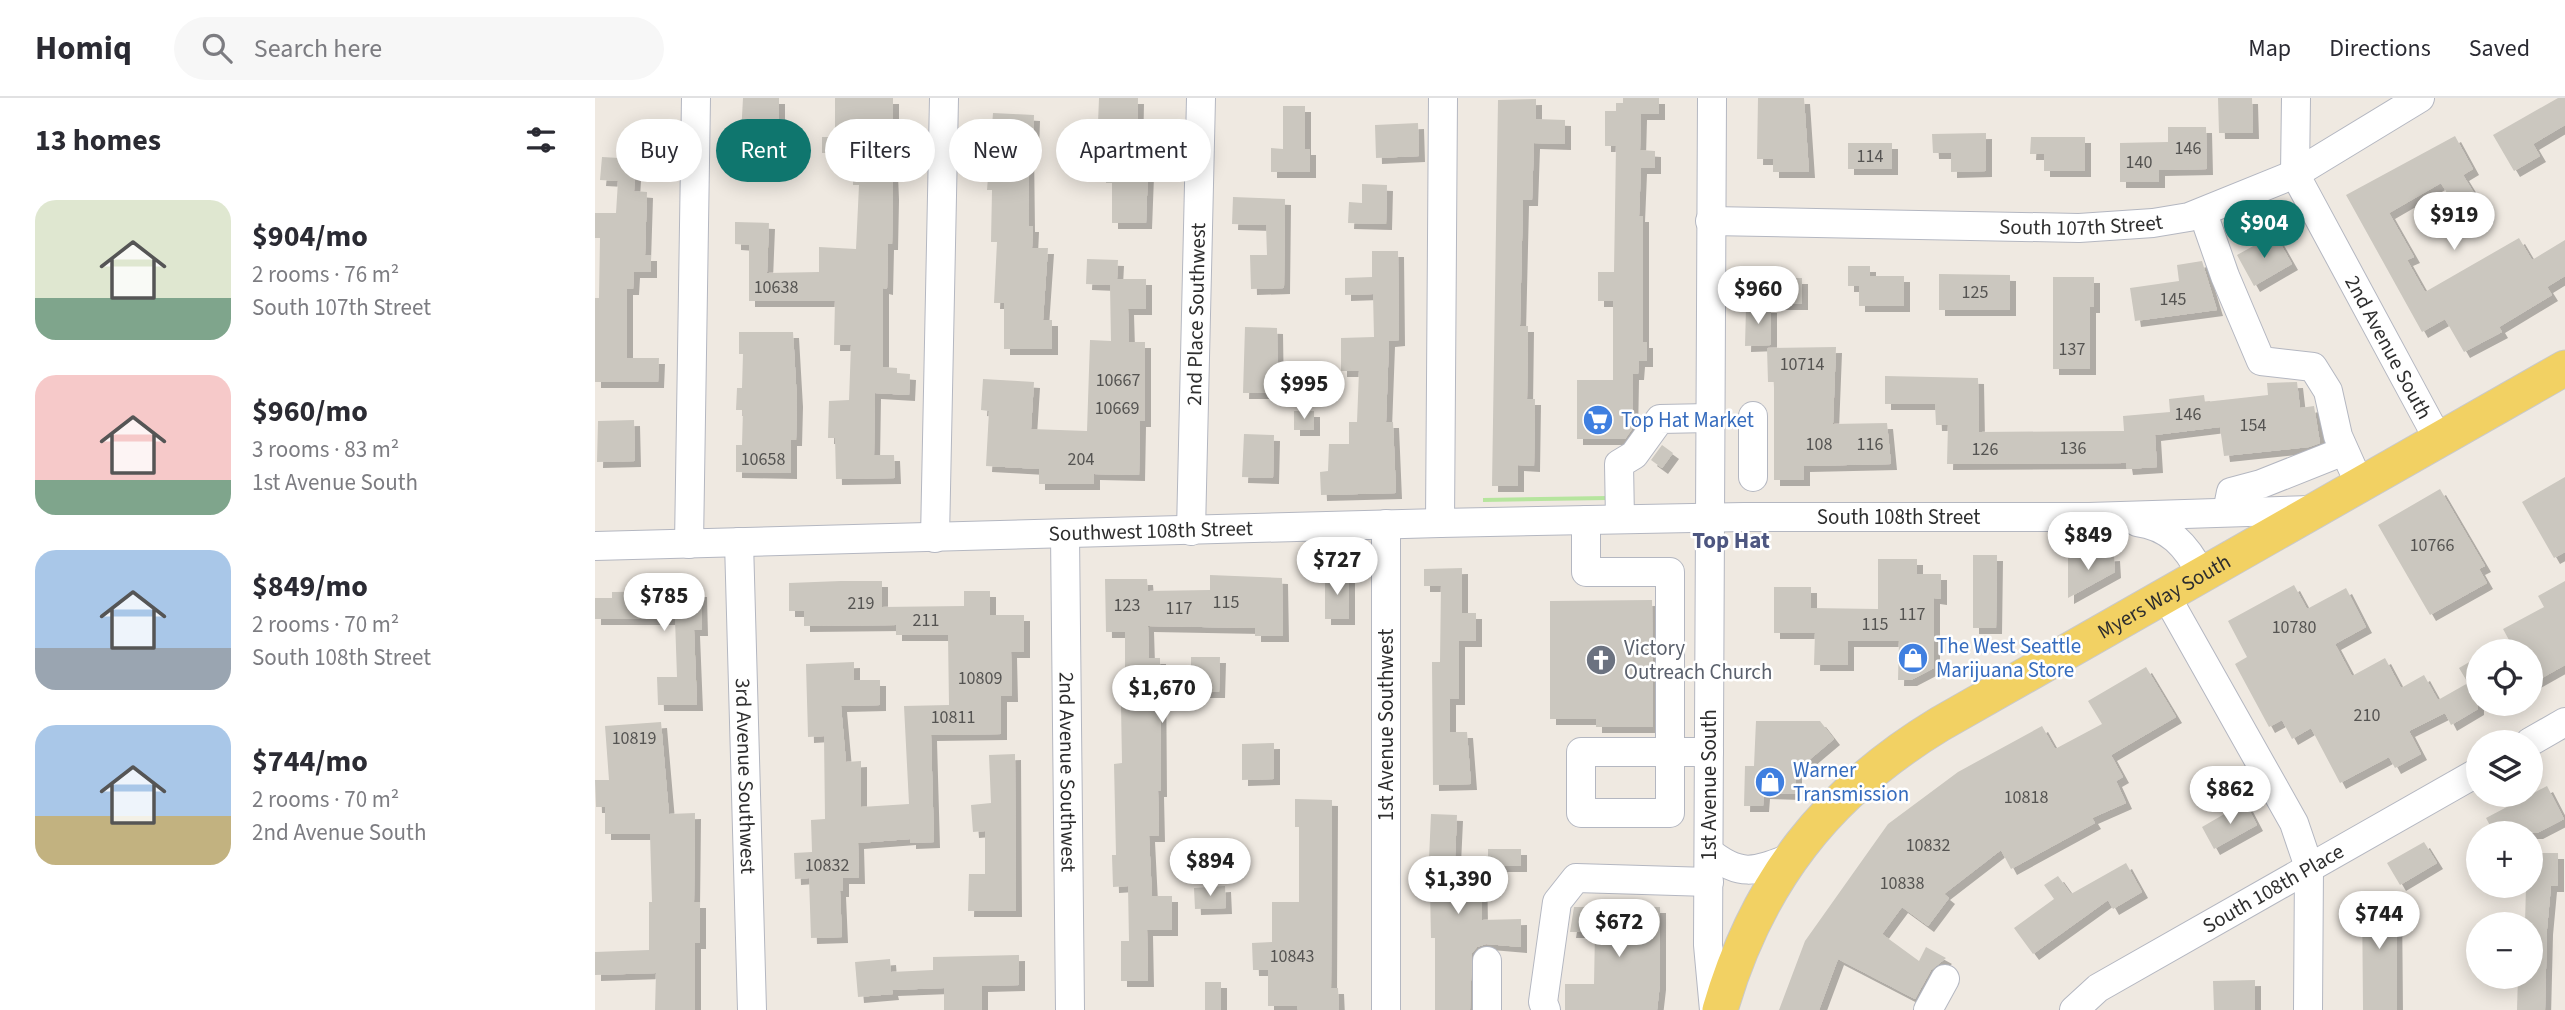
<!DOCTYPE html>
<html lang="en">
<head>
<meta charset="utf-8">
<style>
  body { margin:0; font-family:"Source Sans 3",sans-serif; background:#f7f7f7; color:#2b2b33; height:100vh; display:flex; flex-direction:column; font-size:26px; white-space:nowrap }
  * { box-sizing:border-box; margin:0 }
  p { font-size:23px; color:#7c7c81 }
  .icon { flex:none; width:38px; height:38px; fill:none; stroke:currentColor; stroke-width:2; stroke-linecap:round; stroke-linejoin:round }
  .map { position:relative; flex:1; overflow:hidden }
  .panel { display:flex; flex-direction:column; background:#fff; width:595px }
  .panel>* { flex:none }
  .hud { position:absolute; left:21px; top:21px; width:665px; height:63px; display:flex; gap:14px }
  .buttons { position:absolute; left:1871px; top:541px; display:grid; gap:14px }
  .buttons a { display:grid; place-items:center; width:77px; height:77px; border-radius:50%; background:#fff; box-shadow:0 4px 18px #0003; font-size:35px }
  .price { position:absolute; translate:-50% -60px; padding:0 16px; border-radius:24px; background:#fff; color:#222; font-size:23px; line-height:46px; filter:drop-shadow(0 2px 4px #0008) }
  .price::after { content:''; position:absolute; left:50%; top:42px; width:21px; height:16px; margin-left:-10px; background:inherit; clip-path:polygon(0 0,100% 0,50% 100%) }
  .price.selected { background:#0f766e; color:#fff }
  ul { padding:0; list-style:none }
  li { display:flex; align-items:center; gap:21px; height:175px; padding:0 35px }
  li span { display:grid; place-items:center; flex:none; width:196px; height:140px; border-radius:21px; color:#555 }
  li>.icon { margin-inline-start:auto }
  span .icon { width:84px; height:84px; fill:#fffc; stroke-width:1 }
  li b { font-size:30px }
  h2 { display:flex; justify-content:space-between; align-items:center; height:84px; padding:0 35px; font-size:30px }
  .tag { padding:0 24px; border-radius:32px; background:#fff; box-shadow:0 4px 18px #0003; font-size:24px; line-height:63px }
  .tag.selected { background:#0f766e; color:#fff }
  header { display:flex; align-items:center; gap:42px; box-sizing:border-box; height:98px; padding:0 35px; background:#fff; border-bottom:2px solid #e1e1e2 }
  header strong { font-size:33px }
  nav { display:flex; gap:38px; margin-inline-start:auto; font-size:24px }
  .search { width:490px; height:63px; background:#f7f7f7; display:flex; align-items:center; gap:18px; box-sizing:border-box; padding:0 24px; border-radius:38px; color:#7c7c81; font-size:26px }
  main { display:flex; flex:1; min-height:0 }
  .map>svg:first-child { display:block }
  .green { fill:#b6e59e }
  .building { fill:#cbc7bf; filter:url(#shadow) }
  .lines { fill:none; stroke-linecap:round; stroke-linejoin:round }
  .minor-casing { stroke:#b4b7c1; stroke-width:30 }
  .major-casing { stroke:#c9c9c9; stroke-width:37 }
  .minor { stroke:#fff; stroke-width:28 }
  .major { stroke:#f2d163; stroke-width:35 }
  .labels { text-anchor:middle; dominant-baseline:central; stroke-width:5; stroke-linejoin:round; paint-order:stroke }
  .number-label { font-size:18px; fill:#555452 }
  .street-label { font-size:21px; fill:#2e2e2e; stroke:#fff }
  .shop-label { font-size:21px; fill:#366cbe; stroke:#fff; text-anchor:start }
  .worship-label { font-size:21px; fill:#5b616d; stroke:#fff; text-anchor:start }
  .neighbourhood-label { font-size:23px; font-weight:bold; fill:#4d5680; stroke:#fff }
</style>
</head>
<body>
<header>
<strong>Homiq</strong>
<div class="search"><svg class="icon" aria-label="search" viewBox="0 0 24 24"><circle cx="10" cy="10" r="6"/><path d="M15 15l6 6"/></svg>Search here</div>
<nav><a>Map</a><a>Directions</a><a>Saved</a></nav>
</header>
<main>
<section class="panel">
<h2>13 homes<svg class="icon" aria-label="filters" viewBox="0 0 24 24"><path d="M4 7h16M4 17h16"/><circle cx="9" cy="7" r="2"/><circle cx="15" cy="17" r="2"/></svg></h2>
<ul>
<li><span style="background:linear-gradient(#dfe7d0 70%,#7fa58c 0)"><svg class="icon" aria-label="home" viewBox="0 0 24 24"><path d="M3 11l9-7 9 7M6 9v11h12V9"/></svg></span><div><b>$904/mo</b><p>2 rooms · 76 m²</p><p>South 107th Street</p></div></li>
<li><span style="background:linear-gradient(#f6c9c9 75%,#7fa58c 0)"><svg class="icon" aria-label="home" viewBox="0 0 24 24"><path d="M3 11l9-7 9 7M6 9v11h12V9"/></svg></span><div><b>$960/mo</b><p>3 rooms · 83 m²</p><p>1st Avenue South</p></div></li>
<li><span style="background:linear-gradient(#a9c7e8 70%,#9aa5b1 0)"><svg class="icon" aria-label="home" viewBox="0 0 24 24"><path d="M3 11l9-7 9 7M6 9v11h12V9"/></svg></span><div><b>$849/mo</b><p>2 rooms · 70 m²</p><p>South 108th Street</p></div></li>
<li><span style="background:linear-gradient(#a9c7e8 65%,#c2b280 0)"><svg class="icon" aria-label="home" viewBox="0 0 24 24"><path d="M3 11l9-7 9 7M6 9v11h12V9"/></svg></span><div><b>$744/mo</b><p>2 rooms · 70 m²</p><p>2nd Avenue South</p></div></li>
</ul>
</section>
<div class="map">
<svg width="1970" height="912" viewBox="0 0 1970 912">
  <defs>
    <filter id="shadow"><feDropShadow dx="6" dy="6" stdDeviation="0" flood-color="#0004"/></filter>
  </defs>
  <rect width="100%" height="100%" fill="#efe9e1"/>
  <path class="green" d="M1013 398V402L888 404V400Z"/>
  <path class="building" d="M148 0H184V38L192 39 191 57H176L175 75 144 74Z
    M240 0H298V28H283L284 71H297L298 96 297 146H293L292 191 288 190V269L302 270V275L315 276 314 297 280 295 279 357H299L300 380 241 381 240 340H233L234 303 254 302 256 247H239L240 203H154V147L140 146V124L174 125 172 175 224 174V149L261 151 264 87H258V55H227V39H240Z
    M504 0H543L542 46H554L551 125H517V85H511L512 25H503Z
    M1028 0H1064V16H1046L1045 52 1060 53V70H1046L1044 118H1048V244H1052V263H1044L1043 276H1038L1037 331 1030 341H982V282H1018V203H1003V174H1019L1021 48H1010V13H1021V5H1028Z
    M1163 0H1209L1214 74H1178V61H1162Z
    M1623 0H1657L1658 35H1624Z
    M1963 0H1970V27L1938 46 1945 58 1919 73 1898 37Z
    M941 1V21L970 22V46L939 45 937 102H928L925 228H933L932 301H940L939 368 923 367V388H897L903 2Z
    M688 8H710V51H715V74H676V50L688 51Z
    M398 15 439 17 438 46 433 45 434 128H438L437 150H453L448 222H457V251H409V205H399L402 144H396L397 92H392Z
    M823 25 824 58 781 60 780 27Z
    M1573 29H1611L1612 71 1564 72V84H1525V45L1573 44Z
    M1391 35V73L1356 74V55H1338L1337 36Z
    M1860 38 1878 71 1868 77 1893 118 1873 130 1846 85 1794 115 1819 159 1812 162 1830 194 1924 140 1937 162 1970 142V178L1952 189 1957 197 1904 229 1907 234 1869 254 1850 221 1827 234 1751 97Z
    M1436 39H1490V73H1449V56H1435Z
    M1253 45H1297V71H1253Z
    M7 59 41 61 39 93 52 94 50 157H56V174H39L38 191H32V260H64L63 284H0V200H4L5 140H0V115H21L23 83 5 82Z
    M767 86 792 87 791 126 753 125 754 104 767 105Z
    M638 99 690 101 689 190 656 191 655 157H672L671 127 637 126Z
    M1680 136 1697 166 1659 188 1642 157Z
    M777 153H803L804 242 794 243 791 324H798L801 395 726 397 725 374 733 373 734 346H754V324H762L764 273H746V240L779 239 778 196 750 197V180L777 179Z
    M492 161 523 162 522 181H551V211H533L534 244H550V323H545L544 377 499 376V386H444V371L391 368 394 313 386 312 388 281 439 284 436 331 492 333 495 242 516 243 515 187 491 186Z
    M1607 163 1622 212 1540 223 1535 190 1584 183 1582 167Z
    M1253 168H1275V178H1309V208H1264V188H1253Z
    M1344 176 1415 177V212H1344Z
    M1458 179H1499V209H1495V271H1458Z
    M1179 180H1207V206H1179Z
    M1151 209H1176V247L1150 248Z
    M650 229 682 230 683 295H648Z
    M144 234H198L202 303 201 342H196V375L141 374V347H147L148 312H141L142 290H147L148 256H144Z
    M1241 249 1238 326 1292 325 1296 366 1209 368V382H1179V284H1173L1172 250Z
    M1290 278 1383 280 1384 334 1529 333 1528 318 1575 314 1574 301 1609 297 1610 304 1673 297 1672 285 1702 284 1705 310 1719 308 1725 345 1714 349 1629 358 1625 329 1560 337 1562 369 1532 371 1531 365 1352 366 1353 327H1341L1340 306H1290Z
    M699 313H719V332H699Z
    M39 322 40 363 2 364 3 323Z
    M649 336 679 337 678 380 647 379Z
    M1067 347 1078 355 1067 370 1056 362Z
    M1970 379V454L1959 460 1927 404Z
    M1845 391 1890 468 1884 471 1892 485 1835 517 1783 427Z
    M1378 457H1402L1401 530H1378Z
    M1519 457 1520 474 1473 500V460Z
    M1283 461H1322V476H1346V501L1339 500V570L1316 582H1303L1304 543H1253V567H1219L1220 535H1179V489H1216V510L1283 511Z
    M867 470V515H881V543H864V601H855V634H872L876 686 838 687 837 564H845L846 488H829V471Z
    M730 476H754V521H730Z
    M615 477 687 480 688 538H660V530L553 528 554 560H565L566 693H563L564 738H554L557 798H577V832H552L553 883H526V843H534L533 788 518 789 517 757H521L519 666 527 665 526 607H530V534H511L510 481H552L553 493 615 492Z
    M246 483H287V509L369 508V493H395V517H429V554H416L417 598H406V636L336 637 339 744 315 745V741L263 745 264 780H248V793H245L247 839 216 840 214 780 200 781 199 755 217 754 216 722 230 721 229 638 213 639 211 566 259 564V582H285V607L246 608 251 664 266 663V709L314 706 309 608 354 607 353 537H301V527L209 528V513H194V485Z
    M1970 483V567L1936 586V553H1893L1914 542 1908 531 1949 509 1943 498Z
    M1699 487 1712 511 1751 490 1771 529 1740 546 1757 578 1790 560 1806 590 1829 577 1844 604 1843 602 1873 585 1864 570 1883 559V611L1856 627 1850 615 1814 633 1826 656 1800 670 1794 659 1745 685 1716 630 1697 641 1687 622 1674 629 1640 566 1652 559 1633 523Z
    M106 493 107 532H99L102 607H63L62 579H82L80 521H0V500H17V494Z
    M1057 502 1058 629H1001V621H955V503Z
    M596 559H625L624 594H596Z
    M1551 569 1581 619 1516 657 1528 679 1521 683 1531 705 1497 720 1500 725 1416 771 1406 752 1349 796 1354 800 1333 828 1307 809 1287 836 1324 863 1331 849 1351 860 1336 872 1320 901 1243 861 1224 912H1184L1210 843 1293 726 1363 674 1447 628 1460 651 1507 626 1493 603Z
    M1161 623H1225L1239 641 1201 673V696L1169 695 1168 708H1149L1150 668H1159Z
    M66 624 74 716 100 715 99 804H105V845H100V912H60L61 875 0 877V854L54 852V804H57L55 736H10V709H1L0 682H14L10 628Z
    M679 645V681L647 682V646Z
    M420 656 421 813H373L374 776H390V733L378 734 376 707 396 705 394 657Z
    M1952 688 1969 721 1942 735H1899L1891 720Z
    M700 701 737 702 736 890H743L744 912H703L702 908H673V872H658L657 845 677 844V804H704V729H700Z
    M1650 704 1662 727 1619 751 1607 729Z
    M836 716 862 717 860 760H886L887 822 926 821V849L891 846 882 849 877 855 875 912H840V840H836L835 791H829V761H834Z
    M1829 744 1842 765 1805 787 1792 765Z
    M893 751H926V768H893Z
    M1936 755H1963V788H1956L1952 831 1950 912H1922L1923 878H1936V826H1930L1931 788H1936Z
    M1531 765 1547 794 1518 811 1513 802 1438 856 1419 830 1459 801 1449 787 1463 778 1476 796Z
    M630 788 631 810 600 811 599 790Z
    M1767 794 1801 795 1802 912H1768Z
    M979 809H1065V886L1062 912H970V886H999L1000 834H975Z
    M424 857V887L387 888V912H349V890L297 892 298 896 263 899 260 864 295 861 296 874 338 872V859Z
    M1660 882V912H1619L1618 883Z
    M610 884H626V912H610Z"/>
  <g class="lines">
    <g class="minor-casing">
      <g id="minor">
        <path d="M1117 0 1113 847 1119 912"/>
        <path id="s1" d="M1701 0 1700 76 1843 341"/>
        <path d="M1608 115 1630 178 1666 263 1718 269 1733 293 1743 338 1764 385"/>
        <path id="s2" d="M1115 123 1484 130 1558 125 1594 119 1700 76 1825 0"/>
        <path d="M1158 379V318"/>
        <path d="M1632 414 1636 394 1666 386 1749 353"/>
        <path d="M1025 421 1024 366 1039 357 1065 321 1115 320"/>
        <path d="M991 422V474H1075V654H1114"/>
        <path d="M1542 424C1574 428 1592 448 1606 476"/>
        <path d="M845 425 848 0"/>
        <path id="s3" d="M596 433 606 0"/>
        <path id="s4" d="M470 436 475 912"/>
        <path d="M340 440 349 0"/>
        <path id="s5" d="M144 444 157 912"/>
        <path d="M94 446 101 0"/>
        <path id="s6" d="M0 448 845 425 1149 419H1494L1716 412"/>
        <path d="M1570 496 1699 725 1714 769 1713 912"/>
        <path d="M1935 644 1970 624"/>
        <rect x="986" y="654" width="89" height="61"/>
        <path d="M1114 754C1145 779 1159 774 1195 760"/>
        <path d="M892 863V912"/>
        <path d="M791 912V426"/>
        <path d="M951 912 948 904 962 804 981 780 1114 784"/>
        <path d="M1333 912 1350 881"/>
        <path id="s7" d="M1479 912 1503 890 1883 674"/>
      </g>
    </g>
    <g class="major-casing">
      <g id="major">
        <path id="s8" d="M1125 912C1162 784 1231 695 1345 626L1970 270"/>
      </g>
    </g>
    <use href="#minor" class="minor"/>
    <use href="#major" class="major"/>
  </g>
  <defs>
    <g id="supermarket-disc" transform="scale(1.575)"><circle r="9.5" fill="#3f7fe0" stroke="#fff"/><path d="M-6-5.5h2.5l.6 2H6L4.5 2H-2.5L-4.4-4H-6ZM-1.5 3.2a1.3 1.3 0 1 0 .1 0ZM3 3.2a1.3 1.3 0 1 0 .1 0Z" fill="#fff"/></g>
    <g id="shop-disc" transform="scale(1.575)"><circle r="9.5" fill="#3f7fe0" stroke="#fff"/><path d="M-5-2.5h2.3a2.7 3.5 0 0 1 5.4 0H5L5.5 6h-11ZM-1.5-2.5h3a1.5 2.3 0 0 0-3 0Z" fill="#fff"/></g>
    <g id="church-disc" transform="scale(1.575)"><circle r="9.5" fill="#6b7280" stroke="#fff"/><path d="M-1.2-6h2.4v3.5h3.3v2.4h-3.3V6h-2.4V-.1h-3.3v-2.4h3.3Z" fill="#fff"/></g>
  </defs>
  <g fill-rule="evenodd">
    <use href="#supermarket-disc" x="1003" y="322"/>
    <use href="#shop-disc" x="1318" y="560"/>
    <use href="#church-disc" x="1006" y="562"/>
    <use href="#shop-disc" x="1175" y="684"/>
  </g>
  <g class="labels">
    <g class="number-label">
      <text x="1593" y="50">146</text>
      <text x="1275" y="58">114</text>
      <text x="1544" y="64">140</text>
      <text x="181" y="189">10638</text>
      <text x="1380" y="194">125</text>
      <text x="1578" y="201">145</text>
      <text x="1477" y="251">137</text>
      <text x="1207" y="266">10714</text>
      <text x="523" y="282">10667</text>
      <text x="522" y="310">10669</text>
      <text x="1593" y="316">146</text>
      <text x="1658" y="327">154</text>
      <text x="1224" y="346">108</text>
      <text x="1275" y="346">116</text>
      <text x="1478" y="350">136</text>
      <text x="1390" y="351">126</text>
      <text x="168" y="361">10658</text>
      <text x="486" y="361">204</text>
      <text x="1837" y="447">10766</text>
      <text x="631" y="504">115</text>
      <text x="266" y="505">219</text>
      <text x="532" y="507">123</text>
      <text x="584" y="510">117</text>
      <text x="1317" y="516">117</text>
      <text x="331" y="522">211</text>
      <text x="1280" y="526">115</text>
      <text x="1699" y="529">10780</text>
      <text x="385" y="580">10809</text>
      <text x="1772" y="617">210</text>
      <text x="358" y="619">10811</text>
      <text x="39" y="640">10819</text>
      <text x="1431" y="699">10818</text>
      <text x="1333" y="747">10832</text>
      <text x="232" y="767">10832</text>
      <text x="1307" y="785">10838</text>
      <text x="697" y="858">10843</text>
    </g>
    <g class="street-label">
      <text stroke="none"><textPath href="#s2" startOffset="371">South 107th Street</textPath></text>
      <text stroke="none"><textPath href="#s3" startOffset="217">2nd Place Southwest</textPath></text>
      <text stroke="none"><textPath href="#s1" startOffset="273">2nd Avenue South</textPath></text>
      <text stroke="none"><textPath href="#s6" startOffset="1304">South 108th Street</textPath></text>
      <text stroke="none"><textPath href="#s6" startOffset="556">Southwest 108th Street</textPath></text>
      <text stroke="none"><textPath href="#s8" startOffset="628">Myers Way South</textPath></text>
      <text transform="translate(791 627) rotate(-90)">1st Avenue Southwest</text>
      <text stroke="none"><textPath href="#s4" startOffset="238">2nd Avenue Southwest</textPath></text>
      <text stroke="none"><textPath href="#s5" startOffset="234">3rd Avenue Southwest</textPath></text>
      <text transform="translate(1114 687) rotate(-90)">1st Avenue South</text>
      <text stroke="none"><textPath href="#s7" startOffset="234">South 108th Place</textPath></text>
    </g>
    <g class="shop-label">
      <text x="1026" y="322">Top Hat Market</text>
      <text x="1341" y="548">The West Seattle<tspan x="1341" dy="24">Marijuana Store</tspan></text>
      <text x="1198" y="672">Warner<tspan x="1198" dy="24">Transmission</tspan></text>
    </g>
    <g class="worship-label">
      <text x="1029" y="550">Victory<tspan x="1029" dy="24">Outreach Church</tspan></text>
    </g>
    <g class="neighbourhood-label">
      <text x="1136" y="442">Top Hat</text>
    </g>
  </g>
</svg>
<div class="buttons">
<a><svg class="icon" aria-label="locate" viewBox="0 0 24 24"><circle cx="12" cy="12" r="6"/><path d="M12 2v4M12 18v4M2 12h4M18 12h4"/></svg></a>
<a><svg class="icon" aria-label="layers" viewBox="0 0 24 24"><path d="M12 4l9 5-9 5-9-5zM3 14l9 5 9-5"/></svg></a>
<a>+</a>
<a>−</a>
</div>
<b class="price" style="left:1859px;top:154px">$919</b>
<b class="price selected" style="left:1669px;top:162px">$904</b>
<b class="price" style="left:1163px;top:228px">$960</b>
<b class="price" style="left:709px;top:323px">$995</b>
<b class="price" style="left:1493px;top:474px">$849</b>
<b class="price" style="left:742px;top:499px">$727</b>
<b class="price" style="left:69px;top:535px">$785</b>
<b class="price" style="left:567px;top:627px">$1,670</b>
<b class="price" style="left:1635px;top:728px">$862</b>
<b class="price" style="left:615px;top:800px">$894</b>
<b class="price" style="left:863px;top:818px">$1,390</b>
<b class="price" style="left:1784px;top:853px">$744</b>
<b class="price" style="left:1024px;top:861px">$672</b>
<div class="hud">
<a class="tag">Buy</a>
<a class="tag selected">Rent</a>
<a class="tag">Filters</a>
<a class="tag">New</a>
<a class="tag">Apartment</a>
</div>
</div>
</main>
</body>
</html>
